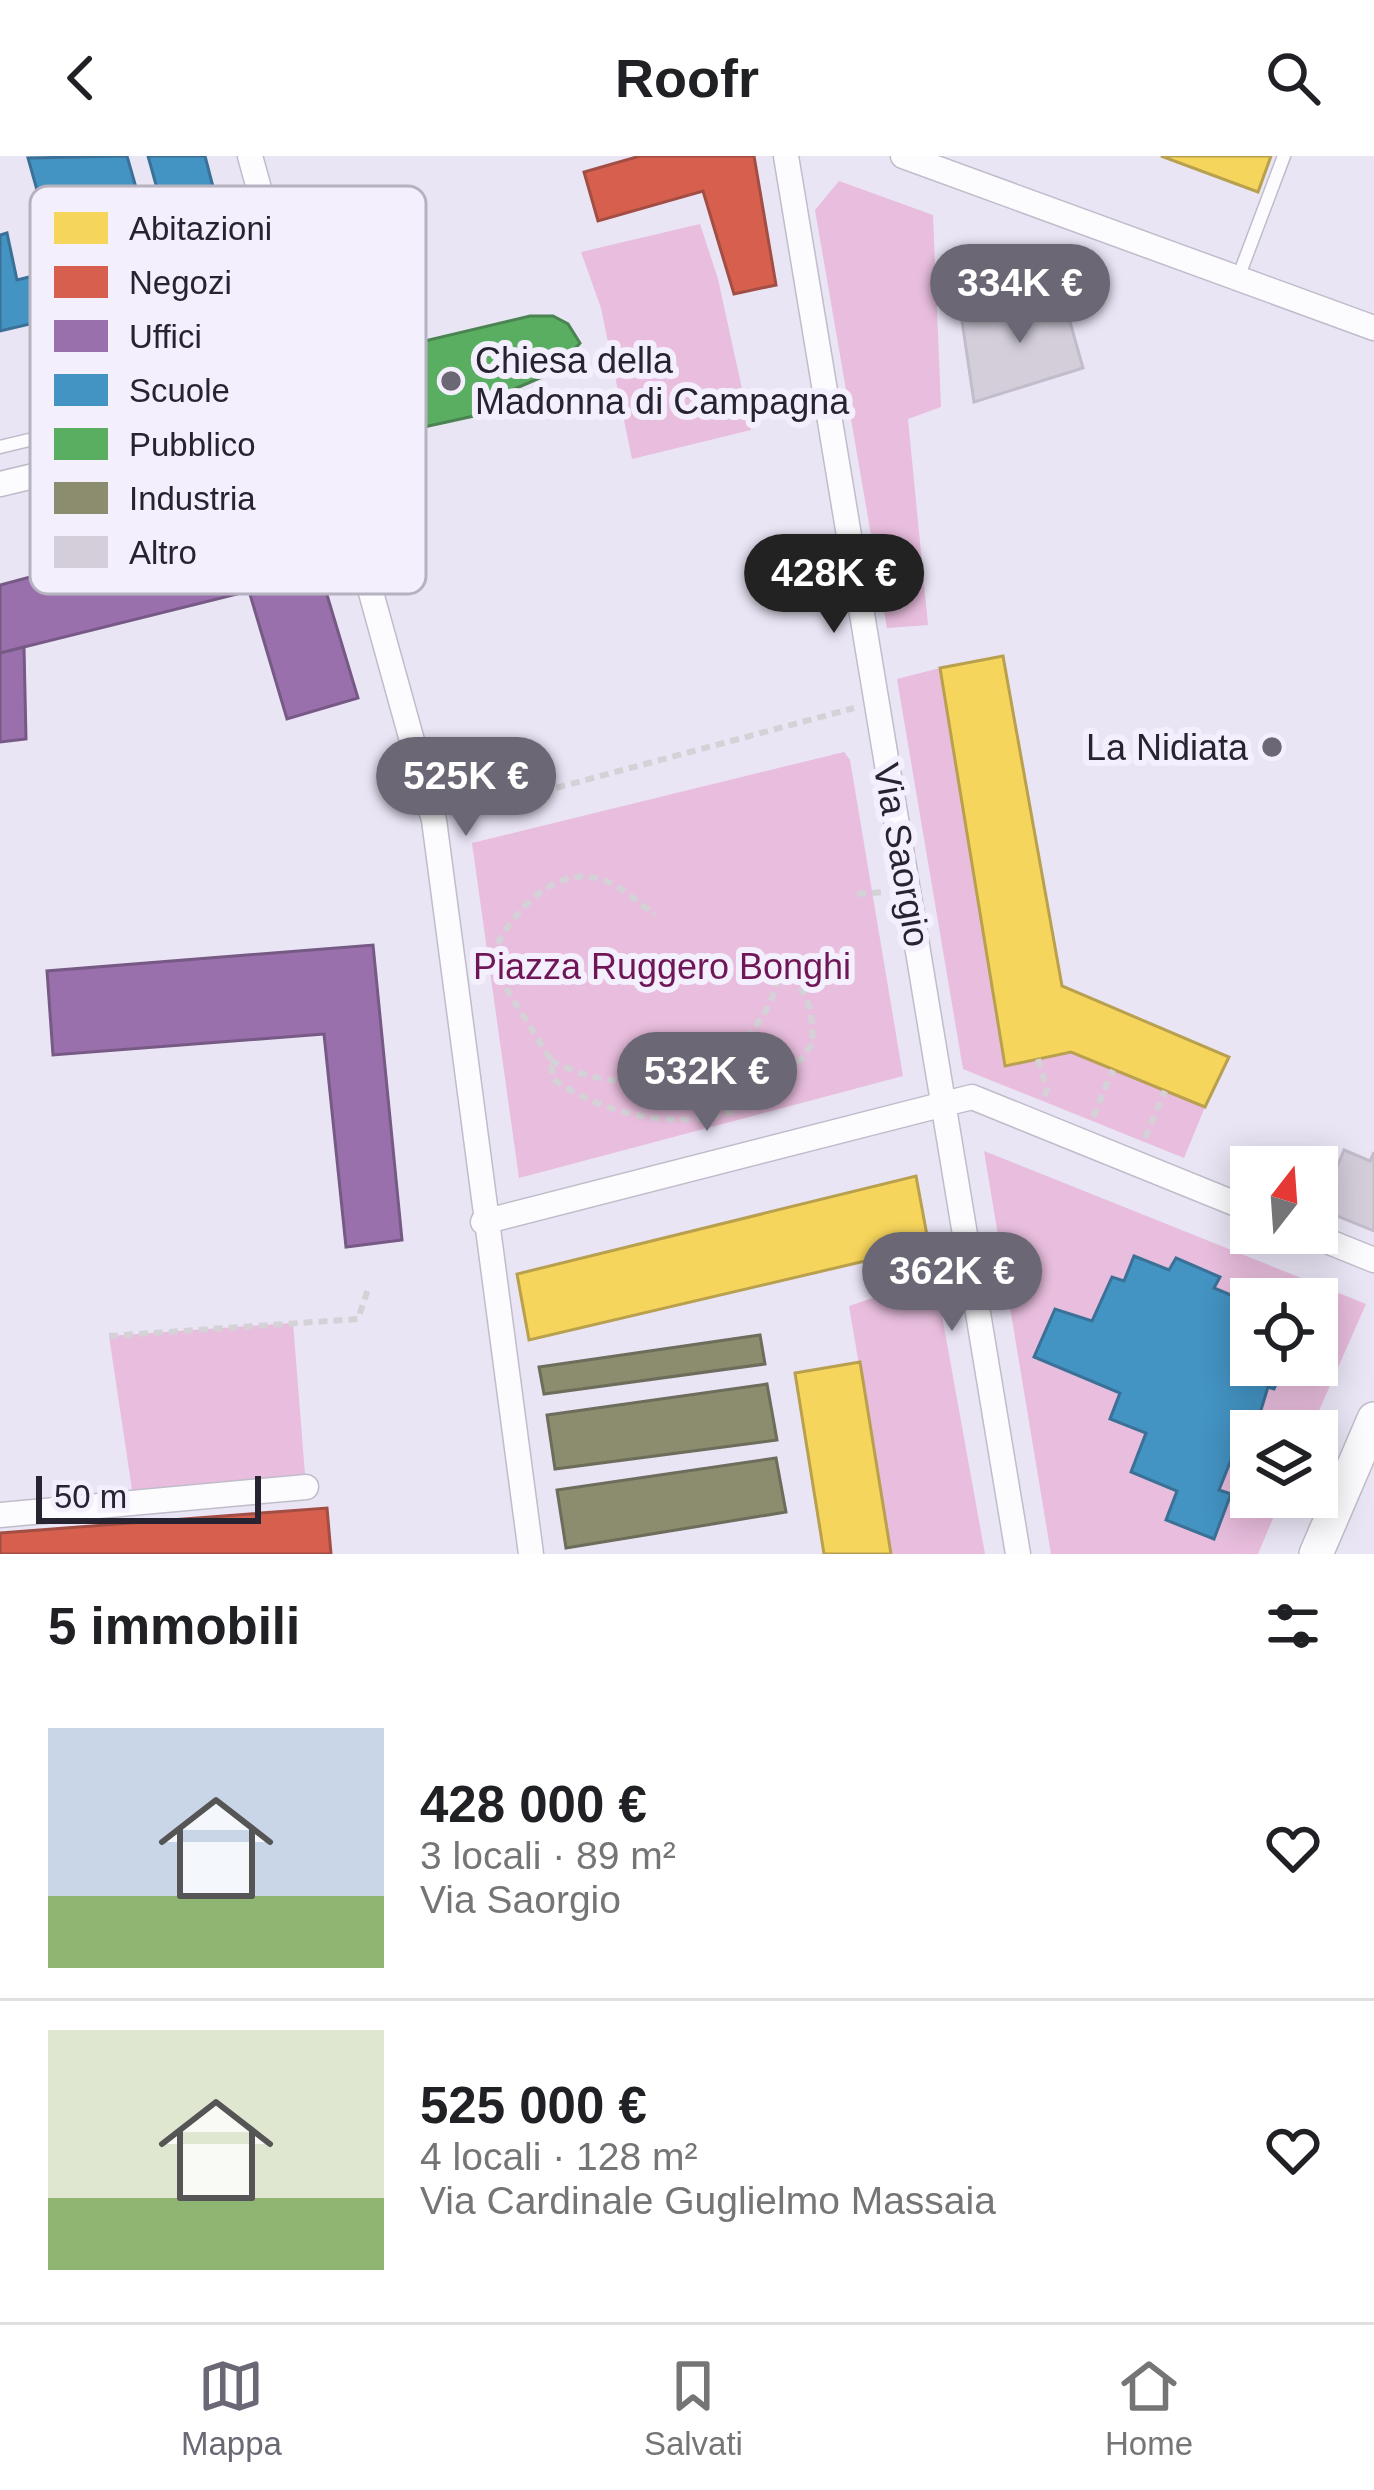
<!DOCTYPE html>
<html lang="it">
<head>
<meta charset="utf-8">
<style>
  body { margin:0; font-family:Arial,sans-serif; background:#f6f6f6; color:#202124; height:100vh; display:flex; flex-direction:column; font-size:45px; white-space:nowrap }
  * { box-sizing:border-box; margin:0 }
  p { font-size:39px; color:#757577 }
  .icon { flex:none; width:66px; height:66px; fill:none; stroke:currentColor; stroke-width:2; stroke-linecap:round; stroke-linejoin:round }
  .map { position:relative; height:1398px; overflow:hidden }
  .panel { display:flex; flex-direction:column; background:#fff; flex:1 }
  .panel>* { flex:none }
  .needle { width:78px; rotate:17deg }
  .controls { position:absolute; left:1230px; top:990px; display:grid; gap:24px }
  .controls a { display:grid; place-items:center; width:108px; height:108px; border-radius:0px; background:#fff; box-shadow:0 6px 30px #0003; font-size:60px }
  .scale { position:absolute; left:36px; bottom:30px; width:225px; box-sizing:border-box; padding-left:12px; border:6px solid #272330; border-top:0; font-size:33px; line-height:42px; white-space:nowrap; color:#272330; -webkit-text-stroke:9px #f3effd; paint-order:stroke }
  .price { position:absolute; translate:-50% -102px; padding:0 27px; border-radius:42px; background:#6b6775; color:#fff; font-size:39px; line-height:78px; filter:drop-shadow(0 3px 6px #0008) }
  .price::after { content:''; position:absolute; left:50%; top:72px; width:36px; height:27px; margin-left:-18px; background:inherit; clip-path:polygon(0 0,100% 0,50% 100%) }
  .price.active { background:#222; color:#fff }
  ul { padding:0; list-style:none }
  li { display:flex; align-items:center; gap:36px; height:300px; padding:0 48px }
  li+li { border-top:3px solid #e0e0e0 }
  li span { display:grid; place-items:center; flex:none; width:336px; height:240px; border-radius:0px; color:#555 }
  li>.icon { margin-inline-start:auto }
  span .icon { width:144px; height:144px; fill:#fffc; stroke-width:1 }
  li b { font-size:51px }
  h2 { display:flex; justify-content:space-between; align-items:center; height:144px; padding:0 48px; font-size:51px }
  header { display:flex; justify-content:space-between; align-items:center; height:156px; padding:0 48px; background:#fff; font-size:54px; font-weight:800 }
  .dock { display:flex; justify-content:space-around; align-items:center; height:168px; border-top:3px solid #e0e0e0; background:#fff; font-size:33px; color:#757577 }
  .dock a { display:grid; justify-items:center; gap:6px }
  .dock .active { color:#6b6775 }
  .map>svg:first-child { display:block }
  .green { fill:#e8bddd; fill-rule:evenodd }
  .homes { fill:#f6d55c; stroke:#b8a04f; stroke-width:3 }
  .shops { fill:#d6604d; stroke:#a24e44; stroke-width:3 }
  .offices { fill:#9970ab; stroke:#775986; stroke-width:3 }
  .schools { fill:#4393c3; stroke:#3b7197; stroke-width:3 }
  .public { fill:#5aae61; stroke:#4b8452; stroke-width:3 }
  .industry { fill:#8c8c6e; stroke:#6e6c5b; stroke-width:3 }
  .building { fill:#d4cedb; stroke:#c3bcca; stroke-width:3 }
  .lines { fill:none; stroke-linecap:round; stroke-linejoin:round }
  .service-casing { stroke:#c0bcca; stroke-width:15 }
  .minor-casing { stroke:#c0bcca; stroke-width:27 }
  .tertiary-casing { stroke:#c0bcca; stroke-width:36 }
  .path { stroke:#d4d2d6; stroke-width:6; stroke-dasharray:9 6; stroke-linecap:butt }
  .service { stroke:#fcfbfe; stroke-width:12 }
  .minor { stroke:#fcfbfe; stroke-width:24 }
  .tertiary { stroke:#fcfbfe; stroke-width:33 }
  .poi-dot { fill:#6b6775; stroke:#f3effd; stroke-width:4.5 }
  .labels { text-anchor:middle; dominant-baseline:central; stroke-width:12; stroke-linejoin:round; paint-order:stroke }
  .poi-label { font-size:36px; fill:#272330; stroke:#f3effd; text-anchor:start }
  .street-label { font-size:36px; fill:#272330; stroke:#f3effd }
  .park-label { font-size:36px; fill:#6f1656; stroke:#f3effd }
  .key { fill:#f3effd; stroke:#b6b2c0; stroke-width:3 }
  .key-label { font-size:33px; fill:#272330 }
</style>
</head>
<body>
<header><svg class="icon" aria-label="back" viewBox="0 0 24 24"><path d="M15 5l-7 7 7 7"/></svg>Roofr<svg class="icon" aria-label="search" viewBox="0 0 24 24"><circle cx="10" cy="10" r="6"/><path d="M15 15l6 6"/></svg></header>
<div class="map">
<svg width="1374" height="1398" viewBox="0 0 1374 1398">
  <rect width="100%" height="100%" fill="#eae5f5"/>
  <path class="green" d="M839 25 933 59 941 251 908 263 928 469 887 472 815 54Z
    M700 68 718 123 751 274 632 303 601 152 581 96Z
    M940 512 1005 909 1071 896 1205 951 1184 1002 963 913 897 523Z
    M844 596 850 604 903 920 519 1022 472 687Z
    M984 995 1366 1148 1310 1275H1251V1341H1282L1258 1398H1051ZM1251 1143H1317V1209H1251Z
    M935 1121 985 1398H891L849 1150Z
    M293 1167 306 1331 134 1347 109 1180Z"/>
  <path class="homes" d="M1161 0H1271L1258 36Z
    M1003 500 1062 830 1229 901 1205 951 1071 896 1005 910 940 512Z
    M916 1020 929 1090 529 1184 517 1118Z
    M860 1206 891 1398H824L795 1217Z"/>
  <path class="shops" d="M640 0H754L776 129 734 138 703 35 598 65 584 16Z
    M327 1352 331 1398H0V1377Z"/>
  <path class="offices" d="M300 349 358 542 287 563 249 435 0 497V429Z
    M24 491 26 583 0 586V497Z
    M373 789 402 1084 346 1091 324 878 53 899 47 815Z"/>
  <path class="schools" d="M127 0 137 35 44 59 28 2Z
    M148 0H205L256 196 86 236 72 175 189 148Z
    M7 77 17 124 45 117 56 162 0 175V79Z
    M1134 1100 1169 1114 1176 1102 1220 1121 1214 1132 1245 1145 1251 1135 1271 1143H1251V1209H1284L1274 1233 1268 1231 1244 1309 1231 1304 1219 1334 1231 1338 1214 1383 1166 1364 1177 1335 1131 1316 1146 1277 1110 1263 1120 1237 1034 1201 1055 1153 1092 1165 1112 1121 1124 1125Z"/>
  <path class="public" d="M530 160H553L568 168 580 187 556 215 512 234 515 251 383 280 361 200Z"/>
  <path class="industry" d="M760 1179 765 1208 544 1238 539 1211Z
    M767 1228 777 1284 555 1313 547 1259Z
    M776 1302 786 1356 566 1392 557 1334Z"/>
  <path class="building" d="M1061 134 1083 212 974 246 962 165Z
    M1344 994 1370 1005 1374 996V1075L1320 1053Z"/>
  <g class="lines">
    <g class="service-casing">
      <path id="service" d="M1238 122 1284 0
        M0 291 221 238 231 272"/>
    </g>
    <g class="minor-casing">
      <path id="minor" d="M250 0 434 664 531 1398
        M786 0 1018 1398
        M903 0 1374 172
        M0 328 318 252
        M483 1066 972 941 1251 1054
        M1307 1077 1374 1104
        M0 1359 306 1331"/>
    </g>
    <g class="tertiary-casing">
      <path id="tertiary" d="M1316 1398 1374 1263"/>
    </g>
    <path class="path" d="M455 659 854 552
      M857 738 884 736
      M1038 903 1047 933 1044 941
      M551 904C638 953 762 918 780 813 809 833 812 852 813 887 800 904 788 923 771 936 708 982 612 965 553 923L551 904 489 805C506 765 549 708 600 723 620 728 639 747 655 759
      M1093 961 1113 914
      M1145 982 1165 935
      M109 1180 358 1163 369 1130"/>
    <use href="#service" class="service"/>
    <use href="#minor" class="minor"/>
    <use href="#tertiary" class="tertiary"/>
  </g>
  <g class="poi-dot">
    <circle cx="451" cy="225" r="12"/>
    <circle cx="1272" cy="591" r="12"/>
  </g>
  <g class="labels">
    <g class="poi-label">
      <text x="475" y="204">Chiesa della<tspan x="475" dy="41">Madonna di Campagna</tspan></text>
      <text x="1248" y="591" text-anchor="end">La Nidiata</text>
    </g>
    <g class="street-label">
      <text transform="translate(902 699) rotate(80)">Via Saorgio</text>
    </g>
    <g class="park-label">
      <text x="662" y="810">Piazza Ruggero Bonghi</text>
    </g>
  </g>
  <rect x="30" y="30" width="396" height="408" rx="18" class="key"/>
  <rect x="54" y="56" width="54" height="32" fill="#f6d55c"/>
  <rect x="54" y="110" width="54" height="32" fill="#d6604d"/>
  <rect x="54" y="164" width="54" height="32" fill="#9970ab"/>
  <rect x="54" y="218" width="54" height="32" fill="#4393c3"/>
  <rect x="54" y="272" width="54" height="32" fill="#5aae61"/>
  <rect x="54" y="326" width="54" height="32" fill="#8c8c6e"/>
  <rect x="54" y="380" width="54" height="32" fill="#d4cedb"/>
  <g class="key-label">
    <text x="129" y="84">Abitazioni</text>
    <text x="129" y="138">Negozi</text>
    <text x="129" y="192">Uffici</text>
    <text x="129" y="246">Scuole</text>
    <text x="129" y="300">Pubblico</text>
    <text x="129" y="354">Industria</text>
    <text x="129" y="408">Altro</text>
  </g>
</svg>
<div class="controls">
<a><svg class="needle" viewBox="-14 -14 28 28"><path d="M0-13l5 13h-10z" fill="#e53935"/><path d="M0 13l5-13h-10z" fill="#757577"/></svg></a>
<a><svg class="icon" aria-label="locate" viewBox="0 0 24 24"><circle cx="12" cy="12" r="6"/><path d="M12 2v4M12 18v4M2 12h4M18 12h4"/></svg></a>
<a><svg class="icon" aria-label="layers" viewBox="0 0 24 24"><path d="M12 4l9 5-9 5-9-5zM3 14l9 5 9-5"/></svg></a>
</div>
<div class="scale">50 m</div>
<b class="price" style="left:1020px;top:190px">334K €</b>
<b class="price active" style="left:834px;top:480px">428K €</b>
<b class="price" style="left:466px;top:683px">525K €</b>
<b class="price" style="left:707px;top:978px">532K €</b>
<b class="price" style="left:952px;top:1178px">362K €</b>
</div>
<section class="panel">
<h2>5 immobili<svg class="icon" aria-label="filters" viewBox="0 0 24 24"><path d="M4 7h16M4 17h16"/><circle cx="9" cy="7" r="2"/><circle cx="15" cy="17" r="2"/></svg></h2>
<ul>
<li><span style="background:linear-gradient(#c9d6e8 70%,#8fb573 0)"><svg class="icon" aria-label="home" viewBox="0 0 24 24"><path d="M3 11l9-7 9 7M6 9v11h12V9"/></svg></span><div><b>428 000 €</b><p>3 locali · 89 m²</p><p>Via Saorgio</p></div><svg class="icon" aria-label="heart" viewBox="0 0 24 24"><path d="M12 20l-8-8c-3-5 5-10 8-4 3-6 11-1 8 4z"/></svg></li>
<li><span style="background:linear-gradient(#dfe7d0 70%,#8fb573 0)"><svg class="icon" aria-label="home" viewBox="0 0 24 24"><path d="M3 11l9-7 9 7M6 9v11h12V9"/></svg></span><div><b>525 000 €</b><p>4 locali · 128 m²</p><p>Via Cardinale Guglielmo Massaia</p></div><svg class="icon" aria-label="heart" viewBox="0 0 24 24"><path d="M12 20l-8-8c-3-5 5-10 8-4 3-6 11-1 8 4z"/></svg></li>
</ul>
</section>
<nav class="dock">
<a class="active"><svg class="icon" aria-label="map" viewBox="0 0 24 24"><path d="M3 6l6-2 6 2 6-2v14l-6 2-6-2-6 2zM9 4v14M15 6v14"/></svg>Mappa</a>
<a><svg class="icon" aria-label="saved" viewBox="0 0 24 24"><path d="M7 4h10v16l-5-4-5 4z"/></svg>Salvati</a>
<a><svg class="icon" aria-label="home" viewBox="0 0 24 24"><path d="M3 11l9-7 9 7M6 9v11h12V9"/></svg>Home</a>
</nav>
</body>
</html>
